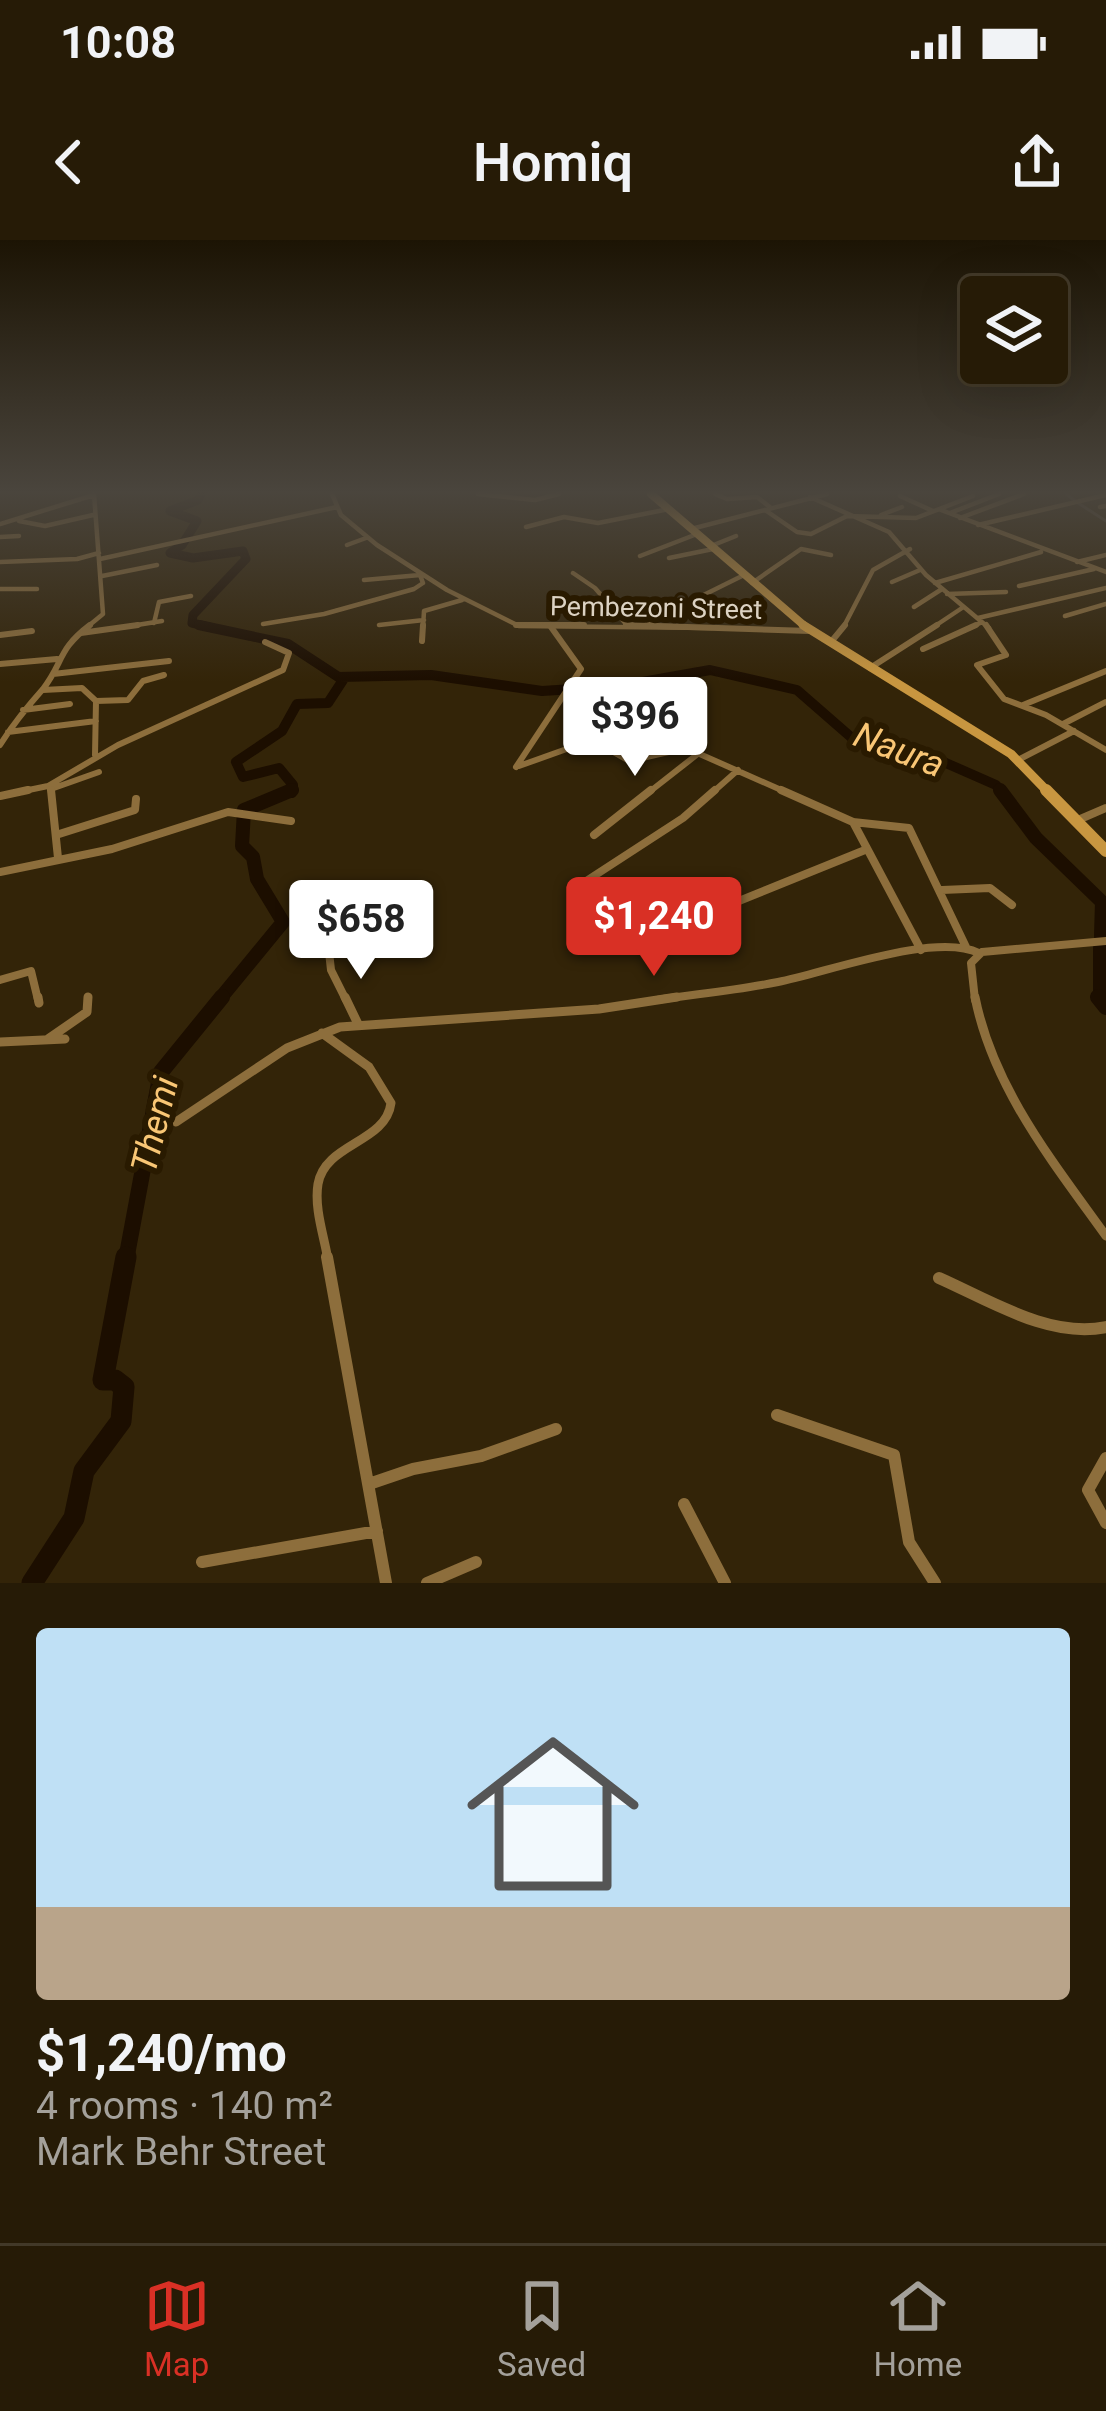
<!DOCTYPE html>
<html lang="en">
<head>
<meta charset="utf-8">
<style>
  body { margin:0; font-family:Roboto,sans-serif; background:#322814; color:#f1f3f6; height:100vh; display:flex; flex-direction:column; font-size:45px; white-space:nowrap }
  * { box-sizing:border-box; margin:0 }
  p { font-size:39px; color:#a4a19b }
  .icon { flex:none; width:66px; height:66px; fill:none; stroke:currentColor; stroke-width:2; stroke-linecap:round; stroke-linejoin:round }
  .map { position:relative; height:1343px; overflow:hidden }
  .details { display:flex; flex-direction:column; background:#261b06; flex:1 }
  .details>* { flex:none }
  .tools { position:absolute; left:960px; top:36px; display:grid; gap:24px }
  .tools a { display:grid; place-items:center; width:108px; height:108px; border-radius:12px; background:#261b06; box-shadow:0 12px 48px #0002,0 0 0 3px #423928; font-size:60px }
  .price { position:absolute; translate:-50% -102px; padding:0 27px; border-radius:12px; background:#fff; color:#222; font-size:39px; line-height:78px; filter:drop-shadow(0 3px 6px #0008) }
  .price::after { content:''; position:absolute; left:50%; top:72px; width:36px; height:27px; margin-left:-18px; background:inherit; clip-path:polygon(0 0,100% 0,50% 100%) }
  .price.active { background:#d93025; color:#fff }
  ul { padding:0; list-style:none }
  li { display:grid; align-content:center; gap:24px; height:636px; padding:0 36px }
  li+li { border-top:3px solid #423928 }
  li span { display:grid; place-items:center; height:372px; border-radius:12px; color:#555 }
  li>.icon { margin-inline-start:auto }
  span .icon { width:216px; height:216px; fill:#fffc; stroke-width:1 }
  li b { font-size:51px }
  .status { display:flex; justify-content:space-between; align-items:center; height:84px; padding:0 60px; background:#261b06; direction:ltr }
  .status svg { height:33px; fill:currentColor }
  header { display:flex; justify-content:space-between; align-items:center; height:156px; padding:0 36px; background:#261b06; font-size:54px; font-weight:600 }
  .dock { display:flex; justify-content:space-around; align-items:center; height:168px; border-top:3px solid #423928; background:#261b06; font-size:33px; color:#a4a19b }
  .dock a { display:grid; justify-items:center; gap:6px }
  .dock .active { color:#d93025 }
  .map>svg:first-child { display:block }
  .lines { fill:none; stroke-linecap:round; stroke-linejoin:round }
  .stream { stroke:#56493a; stroke-width:3 }
  .river-far4 { stroke:#1c0e00; stroke-width:9 }
  .river-far3 { stroke:#1c0e00; stroke-width:10 }
  .river-far2 { stroke:#1c0e00; stroke-width:14 }
  .river-far1 { stroke:#1c0e00; stroke-width:16 }
  .river { stroke:#1c0e00; stroke-width:21 }
  .street-far4 { stroke:#8d6e3c; stroke-width:4.5 }
  .street-far3 { stroke:#8d6e3c; stroke-width:6 }
  .street-far2 { stroke:#8d6e3c; stroke-width:8 }
  .street-far1 { stroke:#8d6e3c; stroke-width:9 }
  .street { stroke:#8d6e3c; stroke-width:12 }
  .secondary-far2 { stroke:#c89640; stroke-width:8 }
  .secondary-far1 { stroke:#c89640; stroke-width:9 }
  .secondary { stroke:#c89640; stroke-width:12 }
  .labels { text-anchor:middle; dominant-baseline:central; stroke-width:12; stroke-linejoin:round; paint-order:stroke }
  .far-street-label { font-size:27px; fill:#dcd2c2; stroke:#291a00 }
  .water-label { font-size:36px; font-style:italic; fill:#f9c675; stroke:#291a00 }
</style>
</head>
<body>
<div class="status"><b>10:08</b><svg viewBox="0 0 49 12"><path d="M0 12V9h3v3zM5 12V6h3v6zM10 12V3h3v9zM15 12V0h3v12zM26 1h20v11H26zM47 4h2v5h-2z"/></svg></div>
<header><svg class="icon" aria-label="back" viewBox="0 0 24 24"><path d="M15 5l-7 7 7 7"/></svg>Homiq<svg class="icon" aria-label="share" viewBox="0 0 24 24"><path d="M12 15V3M7 8l5-5 5 5M5 13v7h14v-7"/></svg></header>
<div class="map">
<svg width="1106" height="1343" viewBox="0 0 1106 1343">
  <rect width="100%" height="100%" fill="#332408"/>
  <g class="lines">
    <path class="stream" d="M1066 254 1074 260
      M1078 263 1106 281"/>
    <path class="river-far4" d="M201 254 198 260 170 271 197 281 182 305 170 313 193 318 243 311 246 319 193 375 192 383 213 388"/>
    <path class="river-far3" d="M199 385 288 404 343 440 328 463 297 464 282 491 236 522 243 537 279 528 293 545 292 553
      M338 437 431 435 542 451 620 446 710 430 797 450 852 498 939 520 996 545 1002 553"/>
    <path class="river-far2" d="M1000 550 1036 598 1102 662 1101 696
      M1100 707V760
      M219 760 283 682 257 639 253 617 242 606 244 570 292 550"/>
    <path class="river-far1" d="M1098 757 1106 767
      M126 1020 161 832 222 757"/>
    <path class="river" d="M32 1343 74 1278 84 1231 121 1181 124 1147 115 1140H103L126 1017"/>
    <path class="street-far4" d="M332 254 341 275 377 305 447 350 519 386 712 388
      M478 254 535 260 559 254
      M715 254 727 259 757 257 771 268
      M900 256 933 271
      M810 257 889 292 926 335 989 388
      M1100 267 1106 266
      M765 270 797 292 811 294 847 276 916 278 973 256
      M941 270 1106 332
      M950 273 999 254
      M881 275 902 267
      M960 278 1024 254
      M19 281 45 286 93 275
      M0 284 94 255
      M978 285 1106 255
      M526 287 564 277 598 283 669 269
      M691 289 827 254
      M0 297 19 296
      M347 305 366 298
      M711 306 736 296
      M640 316 697 294
      M669 318 713 309
      M100 319 337 267
      M0 322 77 319 99 313
      M1077 322 1106 315
      M573 333 595 348 626 384
      M102 336 157 325
      M364 340 420 335
      M892 342 920 330
      M752 343 801 309 831 315
      M935 343 1041 312
      M1019 346 1094 329
      M0 349H37
      M947 354 1006 352
      M914 367 942 349
      M1065 376 1106 364
      M978 378 1106 348
      M154 383 159 362 191 356
      M647 383 742 336
      M263 384 324 374 414 349 423 343 420 335
      M379 385 424 380
      M86 388 103 374 94 254
      M118 388 162 381
      M423 388 424 371 462 360
      M843 388 873 330 910 309
      M932 388 962 368
      M970 388 982 382"/>
    <path class="street-far3" d="M516 385H584
      M626 385 810 391
      M986 385 1006 415 977 425 1004 459 1046 475 1106 510
      M81 393 138 385
      M0 395 32 391
      M422 401 423 385
      M831 402 845 385
      M923 409 976 385
      M0 424 57 419
      M870 428 937 385
      M53 434 169 421
      M43 450 82 448 96 461 95 515
      M96 461 128 460 143 441 164 435
      M1023 465 1106 431
      M23 470 70 464
      M1063 484 1106 462
      M8 492 96 481
      M582 494 629 521 686 508 788 553
      M0 505C13 484 27 467 43 449 64 422 57 410 90 385
      M1018 520 1074 491
      M519 526 589 501
      M516 527 581 429 551 387
      M50 545 51 553
      M51 549 99 532
      M14 553 48 546 118 505 283 430 289 413 265 402
      M648 553 699 513
      M712 553 738 530"/>
    <path class="street-far2" d="M51 550 58 618
      M781 550 853 582 909 588 966 707
      M0 556 28 550
      M1078 580 1106 568
      M853 582 921 710
      M56 595 135 570 136 559
      M594 595 651 550
      M0 632 112 609 228 572 291 581
      M577 647 683 578 715 550
      M942 650 990 648 1012 665
      M724 667 865 610
      M328 703 331 730 346 760
      M0 740 31 731 38 760
      M657 760C697 754 738 750 778 742 828 732 935 692 979 713
      M975 760 971 723 982 712 1106 701"/>
    <path class="street-far1" d="M38 757 39 763
      M345 757 358 784
      M975 757C993 848 1053 922 1106 996
      M322 793 369 827 391 863C386 903 325 903 318 944 314 968 324 996 328 1020
      M48 799 87 772 88 757
      M0 802 65 799
      M176 882 287 808 340 787 599 769 677 757"/>
    <path class="street" d="M327 1017 386 1343
      M939 1038C989 1060 1050 1099 1106 1087
      M777 1175 894 1215 909 1302 935 1343
      M1106 1218 1088 1250 1106 1283
      M369 1244 413 1229 481 1216 556 1189
      M684 1264 725 1343
      M202 1322 377 1291
      M427 1343 476 1322"/>
    <path class="secondary-far2" d="M651 254 807 388"/>
    <path class="secondary-far1" d="M803 385 1011 514 1049 553"/>
    <path class="secondary" d="M1046 550 1106 611"/>
  </g>
  <linearGradient id="sky" x2="0" y2="1"><stop stop-color="#1c1404"/><stop offset="0.57" stop-color="#4a453d"/><stop offset="1" stop-color="#4a453d" stop-opacity="0"/></linearGradient>
  <rect width="1106" height="442" fill="url(#sky)"/>
  <g class="labels">
    <g class="far-street-label">
      <text transform="translate(656 368) rotate(1)">Pembezoni Street</text>
    </g>
    <g class="water-label">
      <text transform="translate(899 510) rotate(21)">Naura</text>
      <text transform="translate(155 885) rotate(-76)">Themi</text>
    </g>
  </g>
</svg>
<div class="tools">
<a><svg class="icon" aria-label="layers" viewBox="0 0 24 24"><path d="M12 4l9 5-9 5-9-5zM3 14l9 5 9-5"/></svg></a>
</div>
<b class="price" style="left:635px;top:539px">$396</b>
<b class="price active" style="left:654px;top:739px">$1,240</b>
<b class="price" style="left:361px;top:742px">$658</b>
</div>
<section class="details">
<ul>
<li><span style="background:linear-gradient(#bfe0f5 75%,#b9a48a 0)"><svg class="icon" aria-label="home" viewBox="0 0 24 24"><path d="M3 11l9-7 9 7M6 9v11h12V9"/></svg></span><div><b>$1,240/mo</b><p>4 rooms · 140 m²</p><p>Mark Behr Street</p></div></li>
</ul>
</section>
<nav class="dock">
<a class="active"><svg class="icon" aria-label="map" viewBox="0 0 24 24"><path d="M3 6l6-2 6 2 6-2v14l-6 2-6-2-6 2zM9 4v14M15 6v14"/></svg>Map</a>
<a><svg class="icon" aria-label="saved" viewBox="0 0 24 24"><path d="M7 4h10v16l-5-4-5 4z"/></svg>Saved</a>
<a><svg class="icon" aria-label="home" viewBox="0 0 24 24"><path d="M3 11l9-7 9 7M6 9v11h12V9"/></svg>Home</a>
</nav>
</body>
</html>
